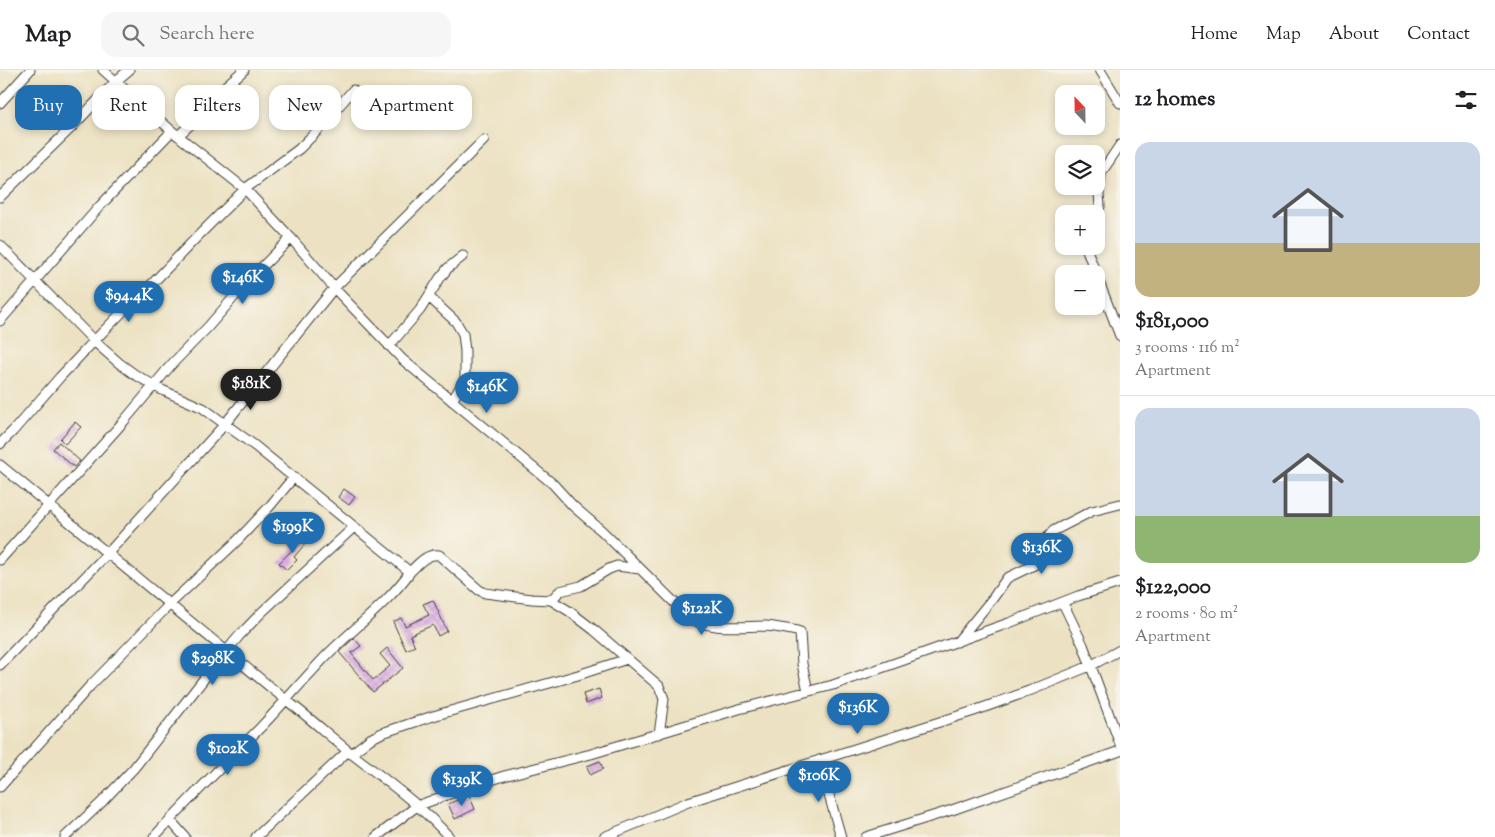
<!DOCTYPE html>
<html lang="en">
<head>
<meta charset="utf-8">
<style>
  body { margin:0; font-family:"Sorts Mill Goudy",serif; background:#f6f6f6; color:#202124; height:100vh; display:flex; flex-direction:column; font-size:19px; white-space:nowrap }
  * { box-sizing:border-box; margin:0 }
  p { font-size:16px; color:#757577 }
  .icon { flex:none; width:28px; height:28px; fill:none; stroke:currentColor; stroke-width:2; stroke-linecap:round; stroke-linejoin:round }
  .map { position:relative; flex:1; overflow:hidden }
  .panel { display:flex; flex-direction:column; background:#fff; width:375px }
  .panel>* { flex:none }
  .top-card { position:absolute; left:15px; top:15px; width:475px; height:45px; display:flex; gap:10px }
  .needle { width:32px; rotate:338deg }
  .buttons { position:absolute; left:1055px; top:15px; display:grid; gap:10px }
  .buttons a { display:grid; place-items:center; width:50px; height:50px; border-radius:10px; background:#fff; box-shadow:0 2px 8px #0003; font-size:25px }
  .price { position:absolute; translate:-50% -42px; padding:0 11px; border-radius:18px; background:#1f6fb2; color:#fff; font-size:16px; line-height:32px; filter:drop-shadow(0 1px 2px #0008) }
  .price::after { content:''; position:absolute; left:50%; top:30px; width:15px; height:11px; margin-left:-8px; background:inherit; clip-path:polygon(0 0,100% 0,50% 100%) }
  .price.selected { background:#222; color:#fff }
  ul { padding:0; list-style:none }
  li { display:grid; align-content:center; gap:10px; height:265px; padding:0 15px }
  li+li { border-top:1px solid #e0e0e0 }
  li span { display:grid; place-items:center; height:155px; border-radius:15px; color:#555 }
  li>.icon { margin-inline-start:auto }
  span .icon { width:90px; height:90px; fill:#fffc; stroke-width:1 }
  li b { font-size:21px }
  h2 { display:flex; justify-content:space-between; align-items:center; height:60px; padding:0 15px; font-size:21px }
  .chip { padding:0 18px; border-radius:15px; background:#fff; box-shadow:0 2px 8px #0003; font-size:18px; line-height:45px }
  .chip.selected { background:#1f6fb2; color:#fff }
  header { display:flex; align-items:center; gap:30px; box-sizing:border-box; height:70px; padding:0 25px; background:#fff; border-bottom:1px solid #e0e0e0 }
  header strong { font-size:24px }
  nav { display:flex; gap:28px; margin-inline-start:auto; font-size:18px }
  .search { width:350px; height:45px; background:#f6f6f6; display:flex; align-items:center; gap:12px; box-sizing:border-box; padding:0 18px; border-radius:15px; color:#757577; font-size:19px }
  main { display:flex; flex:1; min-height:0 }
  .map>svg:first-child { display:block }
  .building { fill:url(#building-cross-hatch) }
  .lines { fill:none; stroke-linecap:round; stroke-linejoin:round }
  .street-casing { stroke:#3b3a35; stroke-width:11 }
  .street { stroke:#fff; stroke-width:9 }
</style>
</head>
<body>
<header>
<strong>Map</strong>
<div class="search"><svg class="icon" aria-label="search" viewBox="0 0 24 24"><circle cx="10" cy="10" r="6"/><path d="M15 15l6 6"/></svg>Search here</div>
<nav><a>Home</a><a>Map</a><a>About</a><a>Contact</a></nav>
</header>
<main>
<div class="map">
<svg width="1120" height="767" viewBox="0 0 1120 767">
  <defs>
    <pattern id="building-cross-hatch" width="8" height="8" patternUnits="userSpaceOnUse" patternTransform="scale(1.25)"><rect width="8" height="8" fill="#dcaae6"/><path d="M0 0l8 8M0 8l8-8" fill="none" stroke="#bc92c5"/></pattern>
  </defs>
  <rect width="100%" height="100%" fill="#f7f3e8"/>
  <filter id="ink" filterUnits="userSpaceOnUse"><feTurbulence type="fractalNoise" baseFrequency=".02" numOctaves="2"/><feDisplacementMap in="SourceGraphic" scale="10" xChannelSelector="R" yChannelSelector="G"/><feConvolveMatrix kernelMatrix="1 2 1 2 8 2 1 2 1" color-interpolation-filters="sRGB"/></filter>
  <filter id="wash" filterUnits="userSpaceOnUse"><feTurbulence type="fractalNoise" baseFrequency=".0096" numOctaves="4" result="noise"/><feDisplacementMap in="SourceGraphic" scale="20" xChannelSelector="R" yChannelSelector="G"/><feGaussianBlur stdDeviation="1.12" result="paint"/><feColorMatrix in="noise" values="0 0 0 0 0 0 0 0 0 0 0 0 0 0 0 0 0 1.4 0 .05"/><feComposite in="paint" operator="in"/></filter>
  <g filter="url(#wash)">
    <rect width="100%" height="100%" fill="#ece2c3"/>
    <g id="blocks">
      <path class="building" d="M75 352 81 357 65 374 60 369Z
        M59 372 80 391 74 397 53 379Z
        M344 419 355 427 349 435 338 427Z
        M297 468 301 471 302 469 306 473 294 487 297 490 287 500 279 493 294 478 291 476Z
        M433 530 447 561 438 566 433 555 410 565 415 576 406 580 393 552 401 548 405 556 429 545 423 534Z
        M354 568 361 576 351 583 373 610 390 596 380 584 387 578 403 598 373 622 339 582Z
        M599 619 602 628 586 634 583 624Z
        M600 691 603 699 590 705 587 696Z
        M469 725 475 739 455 749 448 734Z"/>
    </g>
  </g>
  <g filter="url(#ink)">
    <use href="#blocks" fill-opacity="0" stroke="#3b3a35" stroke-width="1"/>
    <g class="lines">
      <g class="street-casing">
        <path id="street" d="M1100 0 1120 33
          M0 33 30 0
          M178 66 191 54 206 33 244 0
          M0 127 73 56 116 11 129 0
          M1096 147 1100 136 1099 124 1101 103 1120 75
          M291 168 334 218 403 290 553 414 573 436 602 461 689 547C707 561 743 556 766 556 776 557 787 559 797 561L800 562 802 594 808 621
          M0 175 94 271 119 293 134 304 162 320 203 338 255 376 410 502C389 532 353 559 327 585 304 609 283 634 260 658 224 694 188 730 154 767
          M1086 176 1087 180 1096 204
          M1096 204 1120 266
          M429 227 456 252 463 264 465 281V309L452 331
          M0 251 99 137 172 61
          M389 276 420 240 440 208 448 198 463 186
          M0 374 13 361 60 307 94 271 132 232 149 217 196 168 245 119 299 79 318 60 353 20
          M0 395 286 630C309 647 329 666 352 684 385 710 421 735 449 767
          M0 490 124 351 171 295 208 257 247 212 291 168 245 119 172 61 103 0
          M410 502C418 494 427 483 439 485L479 520 485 523 532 529 551 530 569 541 594 560 659 616 664 629 659 664
          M551 530 560 521 581 516 609 499 617 496 640 499
          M1063 533 1083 575 1120 674
          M957 572 993 528 1007 508 1034 495 1038 491 1040 482 1044 472 1053 461 1092 441 1120 434
          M0 595 108 483 225 354 334 218 484 70
          M351 684 370 669 382 663 433 646 578 605 627 589
          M819 690 841 767
          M0 717 90 616 170 534 236 472 270 436 293 408
          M170 750 185 767
          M65 767 101 733 134 698 214 596 239 566 262 542 354 457
          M256 767 348 681
          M376 767 417 736 460 720 504 706 591 684 739 639 833 615 1009 553 1078 526 1120 513
          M604 767 688 732 974 641 1029 621 1090 596 1120 580
          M866 767 952 740 1120 681"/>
      </g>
      <use href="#street" class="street"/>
    </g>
  </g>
</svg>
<div class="buttons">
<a><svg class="needle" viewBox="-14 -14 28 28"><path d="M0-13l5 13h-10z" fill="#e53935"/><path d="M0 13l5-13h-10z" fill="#757577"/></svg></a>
<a><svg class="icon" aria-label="layers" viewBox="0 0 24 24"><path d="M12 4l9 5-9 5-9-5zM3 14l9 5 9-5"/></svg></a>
<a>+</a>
<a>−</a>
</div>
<b class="price" style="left:243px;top:235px">$146K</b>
<b class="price" style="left:129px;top:253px">$94.4K</b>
<b class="price selected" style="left:251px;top:341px">$181K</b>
<b class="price" style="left:487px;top:344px">$146K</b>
<b class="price" style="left:293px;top:484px">$199K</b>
<b class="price" style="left:1042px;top:505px">$136K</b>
<b class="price" style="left:702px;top:566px">$122K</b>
<b class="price" style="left:213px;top:616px">$298K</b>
<b class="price" style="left:858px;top:665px">$136K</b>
<b class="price" style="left:228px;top:706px">$102K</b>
<b class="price" style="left:819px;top:733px">$106K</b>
<b class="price" style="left:462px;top:737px">$139K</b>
<div class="top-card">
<a class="chip selected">Buy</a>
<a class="chip">Rent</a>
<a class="chip">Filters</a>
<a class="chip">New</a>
<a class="chip">Apartment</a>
</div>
</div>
<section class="panel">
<h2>12 homes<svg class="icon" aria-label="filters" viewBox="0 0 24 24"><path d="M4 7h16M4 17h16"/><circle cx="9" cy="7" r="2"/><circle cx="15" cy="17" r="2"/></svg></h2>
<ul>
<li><span style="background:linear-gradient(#c9d6e8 65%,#c2b280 0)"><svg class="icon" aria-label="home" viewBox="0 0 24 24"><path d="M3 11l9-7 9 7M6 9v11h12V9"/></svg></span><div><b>$181,000</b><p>3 rooms · 116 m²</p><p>Apartment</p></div></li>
<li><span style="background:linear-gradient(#c9d6e8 70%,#8fb573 0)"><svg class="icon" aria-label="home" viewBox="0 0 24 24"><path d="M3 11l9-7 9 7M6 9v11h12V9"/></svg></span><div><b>$122,000</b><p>2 rooms · 80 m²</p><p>Apartment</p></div></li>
</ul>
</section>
</main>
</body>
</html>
